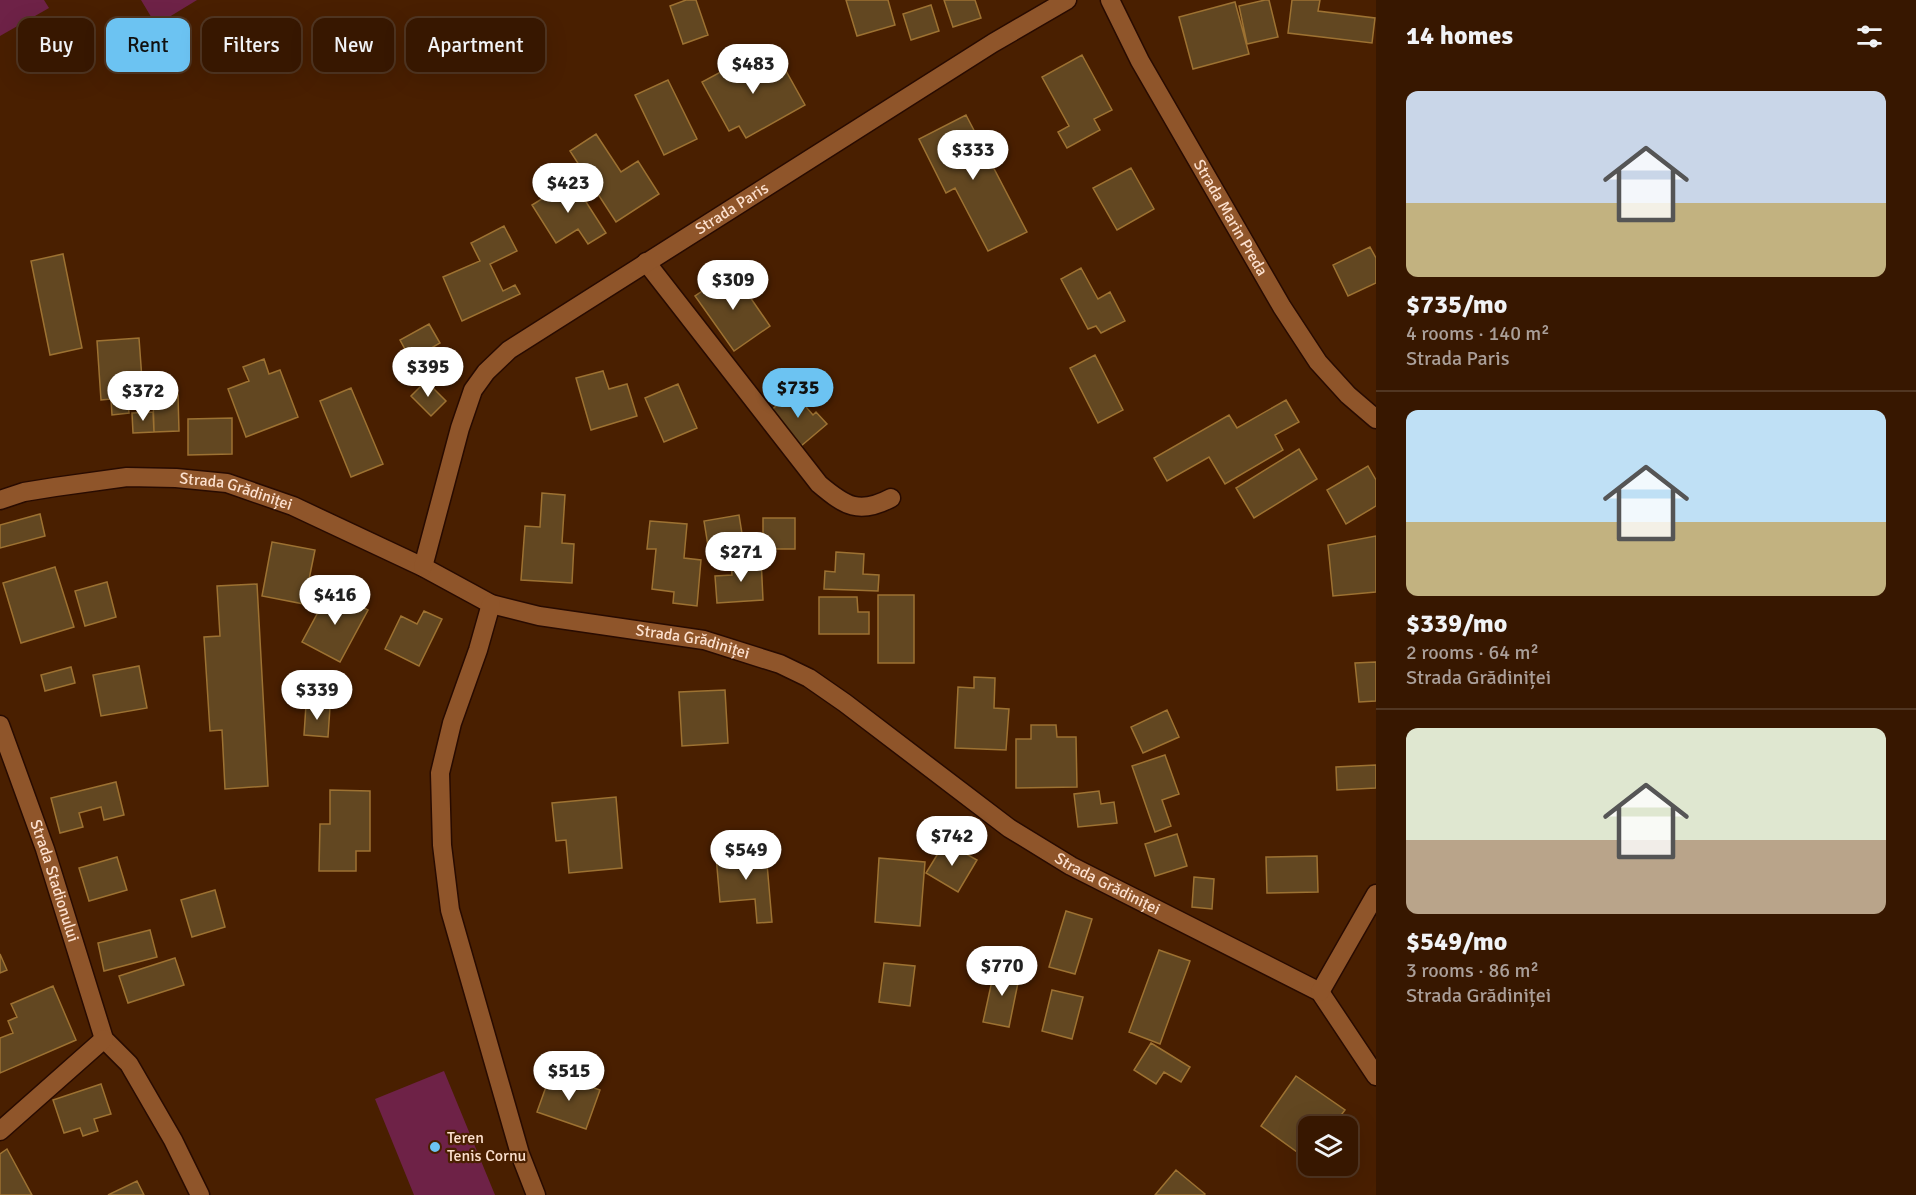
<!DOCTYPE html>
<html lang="en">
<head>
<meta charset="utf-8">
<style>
  body { margin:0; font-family:Signika,sans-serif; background:#42240f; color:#f1f3f6; height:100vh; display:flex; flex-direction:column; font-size:22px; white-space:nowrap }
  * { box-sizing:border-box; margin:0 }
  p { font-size:20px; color:#aa9f99 }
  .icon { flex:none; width:33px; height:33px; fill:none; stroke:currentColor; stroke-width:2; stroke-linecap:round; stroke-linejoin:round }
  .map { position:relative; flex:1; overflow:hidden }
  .panel { display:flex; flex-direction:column; background:#371700; width:540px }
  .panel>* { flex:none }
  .top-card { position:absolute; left:18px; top:18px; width:570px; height:54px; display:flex; gap:12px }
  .fabs { position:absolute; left:1298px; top:1116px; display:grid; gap:12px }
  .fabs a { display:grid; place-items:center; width:60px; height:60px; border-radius:12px; background:#371700; box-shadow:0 6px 24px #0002,0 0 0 2px #513622; font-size:30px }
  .price { position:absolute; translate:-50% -51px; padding:0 14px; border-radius:21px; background:#fff; color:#222; font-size:20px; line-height:39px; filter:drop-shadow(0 2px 3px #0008) }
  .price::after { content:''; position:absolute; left:50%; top:36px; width:18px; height:14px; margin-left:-9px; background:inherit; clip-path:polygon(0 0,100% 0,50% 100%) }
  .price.active { background:#6cc3f2; color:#111 }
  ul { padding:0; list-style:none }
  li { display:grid; align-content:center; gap:12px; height:318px; padding:0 30px }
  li+li { border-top:2px solid #513622 }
  li span { display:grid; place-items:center; height:186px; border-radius:12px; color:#555 }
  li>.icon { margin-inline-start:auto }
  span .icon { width:108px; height:108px; fill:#fffc; stroke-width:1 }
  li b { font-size:26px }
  h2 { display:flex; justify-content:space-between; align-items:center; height:72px; padding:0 30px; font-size:26px }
  .pill { padding:0 21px; border-radius:12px; background:#371700; box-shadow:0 6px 24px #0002,0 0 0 2px #513622; font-size:21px; line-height:54px }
  .pill.active { background:#6cc3f2; color:#111 }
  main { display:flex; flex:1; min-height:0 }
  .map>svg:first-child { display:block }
  .green { fill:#6e2247 }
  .building { fill:#624721; stroke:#9d7232; stroke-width:1.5 }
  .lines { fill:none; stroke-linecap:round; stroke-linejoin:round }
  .minor-casing { stroke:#280b00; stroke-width:21 }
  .minor { stroke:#8f552a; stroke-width:18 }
  .poi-dot { fill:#6cc3f2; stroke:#491f00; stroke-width:2 }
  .labels { text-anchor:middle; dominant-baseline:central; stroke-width:4.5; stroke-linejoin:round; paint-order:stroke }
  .street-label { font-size:16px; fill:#fce0ce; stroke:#491f00 }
  .poi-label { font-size:16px; fill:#fce0ce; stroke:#491f00; text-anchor:start }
</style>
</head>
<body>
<main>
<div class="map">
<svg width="1376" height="1195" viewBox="0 0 1376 1195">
  <rect width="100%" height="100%" fill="#491f00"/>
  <path class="green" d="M0 0H44L49 8 0 36Z
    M141 0H197L156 25Z
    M444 1071 495 1195H414L375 1099Z"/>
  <path class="building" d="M686 0H696L708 35 683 44 670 6Z
    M846 0H888L895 25 857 36Z
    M944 0H975L981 18 953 27Z
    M1265 0H1269L1278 37 1247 44 1239 6Z
    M1292 0H1320L1318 11 1375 18 1372 43 1288 33Z
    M1235 2 1249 54 1193 69 1179 17Z
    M931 5 939 31 911 40 903 14Z
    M754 54 763 71 781 62 805 105 746 138 739 126 729 131 702 82Z
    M1082 55 1112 110 1094 119 1100 130 1067 148 1058 132 1069 126 1042 77Z
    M668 80 697 139 664 155 635 95Z
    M966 115 1027 232 988 251 955 188 946 193 919 139Z
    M596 134 621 172 638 161 659 194 616 222 570 151Z
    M1131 168 1154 209 1117 230 1093 188Z
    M572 180 606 233 588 244 578 229 556 243 532 205Z
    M504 226 517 251 490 264 503 291 515 285 520 294 462 321 443 277 480 261 471 243Z
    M1370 247 1376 258V283L1348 296 1333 265Z
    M63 254 82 348 50 355 31 261Z
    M1081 268 1098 299 1110 292 1125 321 1101 333 1096 326 1088 329 1061 279Z
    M732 271 770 326 734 351 695 296Z
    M429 324 440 343 411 360 400 340Z
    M139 338 143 393 127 394 129 413 112 415 111 399 101 400 97 341Z
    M1095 355 1123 410 1098 423 1070 368Z
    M264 359 269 374 280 370 298 417 246 437 228 389 249 381 243 367Z
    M603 371 609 389 627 384 637 416 591 430 576 378Z
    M426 381 446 401 431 416 411 396Z
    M678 384 697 428 664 442 645 398Z
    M351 388 383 464 351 477 320 401Z
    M793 392 813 415 816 412 827 424 801 446 770 411Z
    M178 395 179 431 154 432 153 396Z
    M1286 400 1299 422 1275 435 1283 450 1225 484 1209 457 1167 481 1154 458 1229 415 1237 428Z
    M153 412 154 432 133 433 132 413Z
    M232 418V454L188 455V419Z
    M1299 449 1317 479 1254 518 1236 488Z
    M1368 466 1376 480V506L1346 524 1327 490Z
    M542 493 565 495 562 543 574 544 572 583 521 580 525 526 540 527Z
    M40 514 45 536 0 548V525Z
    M739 515 744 546 709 552 704 521Z
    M763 518H795V549H763Z
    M650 521 687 524 684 558 701 560 697 606 673 603 674 592 652 589 656 549H647Z
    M1376 536V592L1333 596 1328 545Z
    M272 542 315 550 304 604 262 596Z
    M836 552 864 554 863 574 879 575 878 591 824 589 825 571 835 572Z
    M761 558 763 600 717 603 715 576 732 575 731 561Z
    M55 567 74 627 21 643 3 583Z
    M107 582 116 617 85 626 75 591Z
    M257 584 268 786 225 789 222 730 210 731 204 637 220 636 217 586Z
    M330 590 368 610 340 662 302 642Z
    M878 595H914V663H878Z
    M819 597H857L858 612H869V634H819Z
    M424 611 442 619 419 666 385 649 401 616 417 624Z
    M1376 662V701L1359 702 1355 663Z
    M139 666 147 708 101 716 93 675Z
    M71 667 75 683 45 691 41 675Z
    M974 677 995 678 994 708 1009 709 1006 750 955 748 958 687 974 688Z
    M725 690 728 743 682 746 679 692Z
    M306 705 330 707 328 737 304 735Z
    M1167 710 1179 737 1143 753 1131 727Z
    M1031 725H1056L1057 737H1076L1077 787 1016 788V739H1031Z
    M1165 755 1179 794 1162 800 1171 826 1155 832 1132 766Z
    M1376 765V788L1337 790 1336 767Z
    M116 782 124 815 104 820 101 807 79 813 83 827 60 833 51 798Z
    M330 790 370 791V851H356V871H319L320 824H330Z
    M1099 791 1101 804 1114 802 1117 823 1078 827 1074 794Z
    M616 797 622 868 569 873 566 840 556 841 552 803Z
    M1177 834 1187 866 1155 876 1145 844Z
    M945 842 977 860 958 892 926 873Z
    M766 852 772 922 757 923 755 899 720 902 716 856Z
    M1317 856 1318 892 1267 893 1266 857Z
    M117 857 127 890 89 901 79 868Z
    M879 858 925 862 920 926 875 922Z
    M1194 877 1214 879 1212 909 1192 907Z
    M215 890 225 927 192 937 181 900Z
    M1066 911 1092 919 1075 974 1049 967Z
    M150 930 157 957 104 971 98 943Z
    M1159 950 1190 961 1160 1044 1129 1032Z
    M0 954 7 970 0 973Z
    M175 958 184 985 128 1003 119 976Z
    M884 963 915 966 910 1006 879 1002Z
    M995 967 1020 973 1009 1027 983 1022Z
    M53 986 76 1040 0 1073V1038L13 1033 8 1021 17 1017 11 1004Z
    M1052 990 1083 997 1072 1039 1042 1031Z
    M1151 1043 1190 1067 1181 1082 1164 1072 1156 1084 1134 1070Z
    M1296 1076 1345 1110 1333 1126H1321L1317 1124 1316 1126H1308V1137L1297 1152 1261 1126Z
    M562 1077 600 1090 586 1129 537 1112 547 1084 558 1088Z
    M101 1084 111 1114 94 1119 98 1131 83 1136 80 1128 64 1133 53 1100Z
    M7 1149 32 1195H0V1154Z
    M1176 1170 1205 1194 1204 1195H1155Z
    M137 1181 144 1195H108Z"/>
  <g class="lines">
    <g class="minor-casing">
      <g id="minor">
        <path id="s1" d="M1110 0 1140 61 1282 307 1318 362 1348 395 1376 419"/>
        <path d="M646 262 819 484C845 506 859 515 891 498"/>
        <path id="s2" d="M0 500 24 492 55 487 127 477 176 478 227 483 293 506 423 567 491 604 539 616 704 640 780 664 809 678 845 703 1009 828 1071 866 1320 992 1376 1076"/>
        <path id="s3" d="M423 567 460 428 473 390 486 372 509 350 993 43 1067 0"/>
        <path d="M491 604 478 650 452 723 440 773 442 845 450 910 520 1154 536 1195"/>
        <path id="s4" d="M0 725 45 849 104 1039 129 1064 173 1140 200 1195"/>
        <path d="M1320 992 1376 894"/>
        <path d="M0 1131 104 1039"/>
      </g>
    </g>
    <use href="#minor" class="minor"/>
  </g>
  <circle class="poi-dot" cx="435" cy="1147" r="6"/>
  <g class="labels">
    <g class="street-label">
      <text stroke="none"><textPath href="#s3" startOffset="502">Strada Paris</textPath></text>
      <text stroke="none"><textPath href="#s1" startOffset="249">Strada Marin Preda</textPath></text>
      <text stroke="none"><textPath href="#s2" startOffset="240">Strada Grădiniței</textPath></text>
      <text stroke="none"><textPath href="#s2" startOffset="726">Strada Grădiniței</textPath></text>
      <text stroke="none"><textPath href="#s4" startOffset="165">Strada Stadionului</textPath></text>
      <text stroke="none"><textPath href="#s2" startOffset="1212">Strada Grădiniței</textPath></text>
    </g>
    <g class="poi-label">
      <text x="447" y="1138">Teren<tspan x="447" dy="18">Tenis Cornu</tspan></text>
    </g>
  </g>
</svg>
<div class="fabs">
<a><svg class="icon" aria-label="layers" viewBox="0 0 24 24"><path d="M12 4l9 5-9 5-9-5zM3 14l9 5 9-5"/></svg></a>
</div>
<b class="price" style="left:753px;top:95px">$483</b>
<b class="price" style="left:973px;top:181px">$333</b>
<b class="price" style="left:568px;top:214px">$423</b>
<b class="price" style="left:733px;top:311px">$309</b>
<b class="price" style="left:428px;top:398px">$395</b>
<b class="price active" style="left:798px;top:419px">$735</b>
<b class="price" style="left:143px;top:422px">$372</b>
<b class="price" style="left:741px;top:583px">$271</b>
<b class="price" style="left:335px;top:626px">$416</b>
<b class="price" style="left:317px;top:721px">$339</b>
<b class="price" style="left:952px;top:867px">$742</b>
<b class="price" style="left:746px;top:881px">$549</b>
<b class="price" style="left:1002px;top:997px">$770</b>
<b class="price" style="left:569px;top:1102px">$515</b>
<div class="top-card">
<a class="pill">Buy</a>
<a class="pill active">Rent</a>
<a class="pill">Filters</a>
<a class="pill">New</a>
<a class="pill">Apartment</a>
</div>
</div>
<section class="panel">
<h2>14 homes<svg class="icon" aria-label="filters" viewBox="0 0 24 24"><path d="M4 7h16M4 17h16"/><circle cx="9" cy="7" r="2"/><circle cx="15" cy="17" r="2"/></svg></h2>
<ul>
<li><span style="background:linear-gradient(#c9d6e8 60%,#c2b280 0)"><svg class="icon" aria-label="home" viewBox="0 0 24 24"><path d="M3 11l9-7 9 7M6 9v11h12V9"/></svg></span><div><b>$735/mo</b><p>4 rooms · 140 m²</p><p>Strada Paris</p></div></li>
<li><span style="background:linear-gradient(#bfe0f5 60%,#c2b280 0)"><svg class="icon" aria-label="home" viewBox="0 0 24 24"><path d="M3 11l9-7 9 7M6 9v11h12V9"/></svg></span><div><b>$339/mo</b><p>2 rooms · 64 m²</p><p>Strada Grădiniței</p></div></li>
<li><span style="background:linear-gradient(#dfe7d0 60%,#b9a48a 0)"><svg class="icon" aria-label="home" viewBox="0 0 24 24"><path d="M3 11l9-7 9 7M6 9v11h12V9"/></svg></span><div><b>$549/mo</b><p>3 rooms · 86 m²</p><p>Strada Grădiniței</p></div></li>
</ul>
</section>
</main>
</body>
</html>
